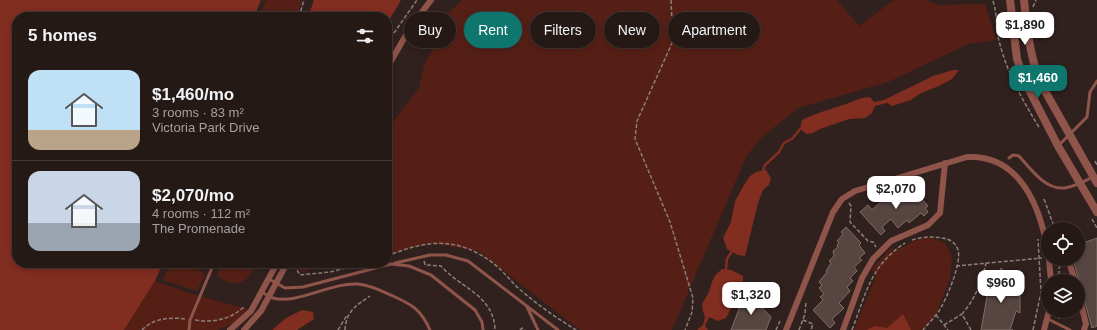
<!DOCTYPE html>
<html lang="en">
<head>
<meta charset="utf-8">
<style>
  body { margin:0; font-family:Helvetica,sans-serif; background:#312623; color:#f1f3f6; height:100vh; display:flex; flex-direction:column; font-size:15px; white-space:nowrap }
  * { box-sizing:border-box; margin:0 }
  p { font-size:13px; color:#a3a0a1 }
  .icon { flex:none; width:22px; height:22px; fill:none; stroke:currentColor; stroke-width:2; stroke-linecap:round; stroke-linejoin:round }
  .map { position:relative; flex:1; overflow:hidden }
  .panel { position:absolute; left:12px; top:12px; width:380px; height:256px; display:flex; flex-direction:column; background:#251916; border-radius:16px; box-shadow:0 2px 6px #0003,0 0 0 1px #423835 }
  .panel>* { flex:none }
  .top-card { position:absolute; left:404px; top:12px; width:380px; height:36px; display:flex; gap:8px }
  .tools { position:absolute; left:1041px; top:222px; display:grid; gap:8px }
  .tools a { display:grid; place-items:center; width:44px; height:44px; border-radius:50%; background:#251916; box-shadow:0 2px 6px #0003,0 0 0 1px #423835; font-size:20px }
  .price { position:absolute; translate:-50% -34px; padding:0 9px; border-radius:8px; background:#fff; color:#222; font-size:13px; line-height:26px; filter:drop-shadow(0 1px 2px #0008) }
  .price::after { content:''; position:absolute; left:50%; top:24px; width:12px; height:9px; margin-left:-6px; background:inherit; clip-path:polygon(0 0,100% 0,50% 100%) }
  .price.active { background:#0f766e; color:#fff }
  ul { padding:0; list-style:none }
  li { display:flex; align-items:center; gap:12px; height:100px; padding:0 16px }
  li+li { border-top:1px solid #423835 }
  li span { display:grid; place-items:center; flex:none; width:112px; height:80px; border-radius:12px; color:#555 }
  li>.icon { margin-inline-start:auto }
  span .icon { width:48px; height:48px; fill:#fffc; stroke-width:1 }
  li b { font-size:17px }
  h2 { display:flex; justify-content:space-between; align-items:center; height:48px; padding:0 16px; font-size:17px }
  .tag { padding:0 14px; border-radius:18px; background:#251916; box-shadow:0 2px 6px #0003,0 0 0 1px #423835; font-size:14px; line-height:36px }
  .tag.active { background:#0f766e; color:#fff }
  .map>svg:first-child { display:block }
  .green { fill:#551f16 }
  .water { fill:#812d20 }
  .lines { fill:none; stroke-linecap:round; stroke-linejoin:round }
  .stream { stroke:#812d20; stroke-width:2.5 }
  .building { fill:#574541; stroke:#806c68 }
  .path { stroke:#8c7e7b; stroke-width:1.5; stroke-dasharray:4 2; stroke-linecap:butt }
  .service { stroke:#8f544a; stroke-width:3 }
  .minor { stroke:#8f544a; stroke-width:6 }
  .tertiary { stroke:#8f544a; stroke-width:8 }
</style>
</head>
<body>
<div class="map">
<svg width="1097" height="330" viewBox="0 0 1097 330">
  <rect width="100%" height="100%" fill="#31211e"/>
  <path class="green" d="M266 0H302L297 17H260Z
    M462 0H837L859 26 894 0H925L939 5 985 4 996 40 968 44 888 82 798 108 761 138 746 157 672 330H580L478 251 428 243 387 255 388 128 419 88 424 65 437 42 446 15Z
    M929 237 945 243 952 257 950 278 936 315 923 330H854L876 276 872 269 891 248 896 251 916 240Z
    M170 263H192L193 267 205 274 197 291 163 280Z
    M221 263H256C250 283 233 290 217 275Z
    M295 263H316L309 270 301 272Z
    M155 281 199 296 247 309 236 322 218 330H124Z"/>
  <path class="water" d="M0 0H261L254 17H17V263H163L155 281 124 330H0Z
    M314 0H401L387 24V17H308Z
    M953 70H959L952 79 939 86 921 93 911 100 892 106 887 103 875 106 872 113 865 118 849 119 820 129 813 133 806 134 800 129 802 120C816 113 831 109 846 104 855 101 861 97 870 97L874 102 884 100 933 76Z
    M766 170 771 178 769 185 763 190 758 203 745 256 738 255 727 249 723 238 731 222 735 201 744 185 750 176 756 172Z
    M722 269 731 270 743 276V286L732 307 726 318 718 321 709 317 705 326 708 330H697L703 325 705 317C700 304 702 304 708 294 713 282 711 278 722 269Z
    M302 310 313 312 314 319 297 330H272L286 318Z
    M903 314 911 330H866L875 326 887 328Z"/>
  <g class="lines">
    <path class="stream" d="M763 171 765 165 779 152 784 143 793 138 800 129
      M726 269 727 259 732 251"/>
  </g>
  <path class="building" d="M911 187 928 206 925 208 928 212 924 216 921 213 909 223 907 220 898 228 891 219 882 227 885 231 881 235 860 212 868 205 872 210 885 198 888 201 896 193 899 197Z
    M846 227 861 243 859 245 865 253 859 258 862 260 854 267 857 271 850 278 853 281 847 287 850 291 839 303 844 308 832 319 835 323 830 328 813 310 823 300 820 297 824 294 819 288 822 285 819 282 827 272 826 271 831 263 829 261 834 256 833 251 838 247 837 245 839 243 837 241 843 234 841 232Z
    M1097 238V326L1092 328 1073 259H1078V245Z
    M1001 268 1013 281 1020 296V313L1016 311 1010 330H981L988 291Z
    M746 291 771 317 766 330H731Z"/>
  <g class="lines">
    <path class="path" d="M671 0 673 41 637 121 635 139 670 222 693 298 692 312 685 330
      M993 1C997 13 996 25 998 37 1007 74 1021 97 1040 129
      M1033 7 1036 0
      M299 17 304 0
      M387 43 417 0
      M1095 161 1097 165
      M1044 199 1055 229
      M849 203 851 206 850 222 868 241 873 242 876 247
      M1092 219 1097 228
      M912 240C921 237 932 236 942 238 950 239 956 243 958 250 962 263 946 300 939 311 934 318 928 324 923 330
      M387 256C427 240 457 236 493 263 502 270 509 279 517 287 535 303 555 317 576 330
      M1060 259 1059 273 1062 281
      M424 261 425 265 441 266C460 288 494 295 495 330
      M294 265 300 275 330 272 365 263
      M956 266 1042 258
      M1059 311V319
      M936 315 948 330
      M195 320C215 323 231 319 245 306
      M803 320 813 324 811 330
      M944 325 962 314
      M142 330C154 318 170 317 186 319
      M338 330 347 315
      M345 330C346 312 355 306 370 296
      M520 330 522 328 525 330
      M776 330 780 321
      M799 330 805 314 806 301
      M852 330C866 294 870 266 905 243
      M971 330 962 314C975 299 982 282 986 263
      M1012 330V329
      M1033 330 1041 292 1038 239"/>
    <path class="service" d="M1059 145 1087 117 1090 92 1097 81
      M1009 158 1013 155 1019 156C1029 167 1045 190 1064 188 1074 187 1084 181 1093 177
      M395 263 430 255H446L468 261 558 330
      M269 279 285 288 303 287 391 264 409 266 431 275 475 310 482 322 483 330
      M262 292C265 294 269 297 273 298 296 305 332 282 358 284 370 285 382 291 393 296 413 305 421 310 430 330
      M527 307 538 330
      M1048 319 1070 330
      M189 330 190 320 214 263"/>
    <path class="minor" d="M387 68 410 28 431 0
      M1049 259 1051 281
      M1068 259 1075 281
      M1078 291 1086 324 1084 330
      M230 330 251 311 277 263
      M244 330 261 311 287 263
      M786 330 833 212 842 199 855 191 967 157C1021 154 1041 209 1048 253
      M843 330 862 278 873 259 891 241 928 225 940 213 945 163
      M1044 330 1049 311"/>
    <path class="tertiary" d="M1010 0 1017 59 1025 82 1058 146 1097 212
      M1024 0C1027 30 1030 57 1041 84L1097 183"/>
  </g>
</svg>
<div class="tools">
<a><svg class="icon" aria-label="locate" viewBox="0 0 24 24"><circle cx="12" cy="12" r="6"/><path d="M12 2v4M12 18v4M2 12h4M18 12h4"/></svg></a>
<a><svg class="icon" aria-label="layers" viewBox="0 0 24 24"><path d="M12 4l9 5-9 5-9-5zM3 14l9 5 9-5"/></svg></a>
</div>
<b class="price" style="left:1025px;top:46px">$1,890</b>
<b class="price active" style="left:1038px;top:99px">$1,460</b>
<b class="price" style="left:896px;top:210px">$2,070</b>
<b class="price" style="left:1001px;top:304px">$960</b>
<b class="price" style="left:751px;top:316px">$1,320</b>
<div class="top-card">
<a class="tag">Buy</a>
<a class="tag active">Rent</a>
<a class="tag">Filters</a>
<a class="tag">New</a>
<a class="tag">Apartment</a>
</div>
<section class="panel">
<h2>5 homes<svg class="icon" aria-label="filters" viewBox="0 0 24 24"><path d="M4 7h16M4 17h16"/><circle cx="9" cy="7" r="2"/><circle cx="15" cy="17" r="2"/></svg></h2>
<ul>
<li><span style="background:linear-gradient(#bfe0f5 75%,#b9a48a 0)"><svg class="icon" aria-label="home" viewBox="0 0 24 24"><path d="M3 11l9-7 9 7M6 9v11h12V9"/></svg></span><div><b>$1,460/mo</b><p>3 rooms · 83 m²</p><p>Victoria Park Drive</p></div></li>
<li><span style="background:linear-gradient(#c9d6e8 65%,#9aa5b1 0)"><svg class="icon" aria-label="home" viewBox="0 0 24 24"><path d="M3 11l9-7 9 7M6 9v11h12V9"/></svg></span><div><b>$2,070/mo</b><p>4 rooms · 112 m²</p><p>The Promenade</p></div></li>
</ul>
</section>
</div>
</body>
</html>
